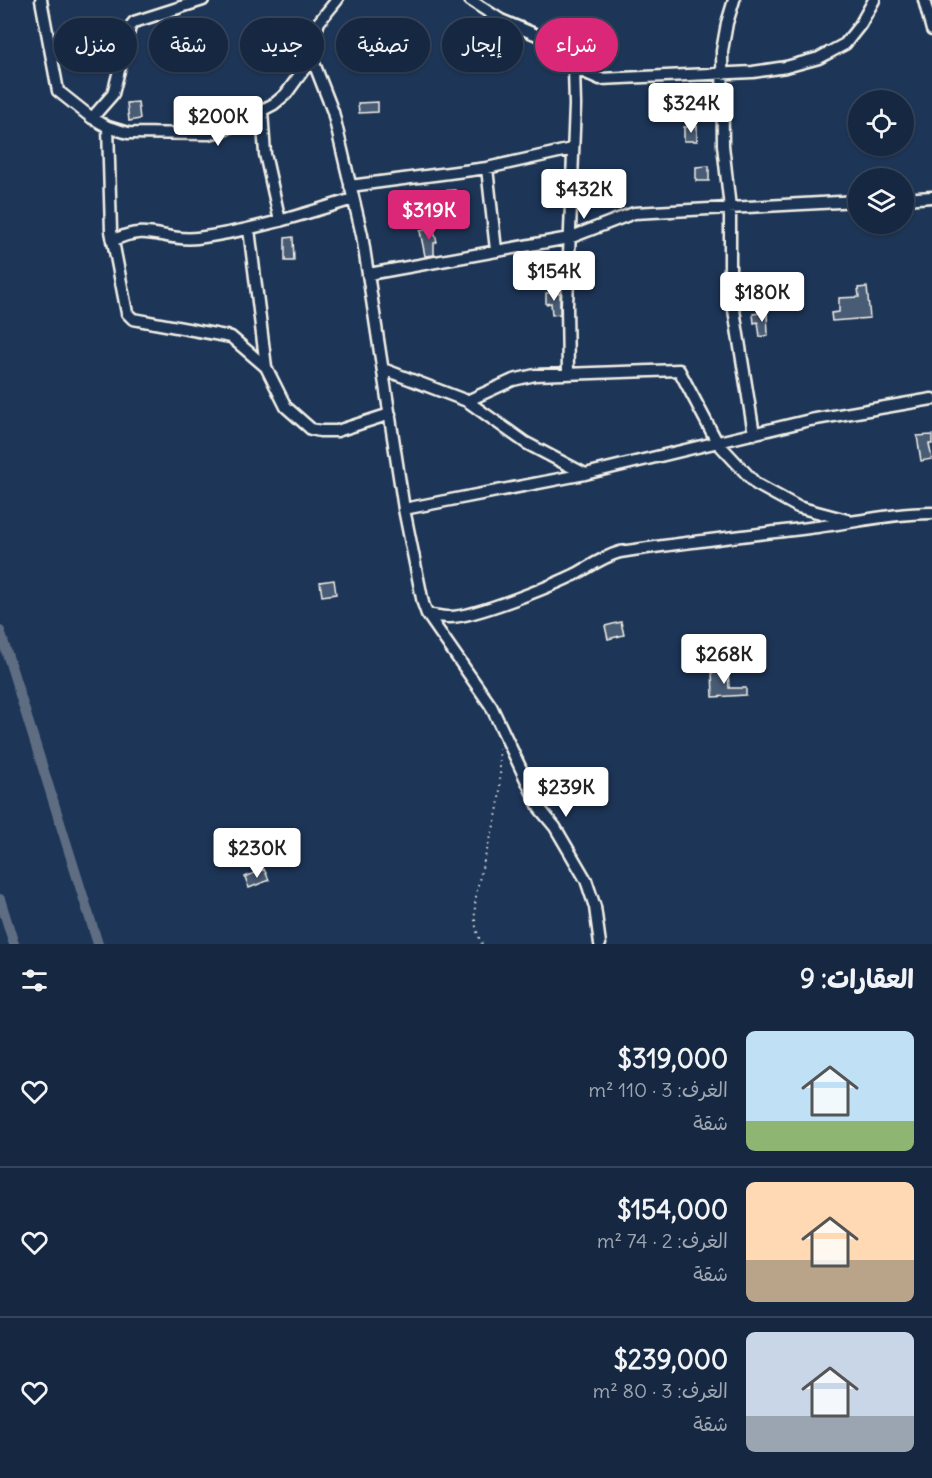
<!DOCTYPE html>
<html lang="ar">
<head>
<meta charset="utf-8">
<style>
  body { margin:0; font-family:Delius,"Playpen Sans Arabic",sans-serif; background:#23344c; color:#f1f3f6; direction:rtl; height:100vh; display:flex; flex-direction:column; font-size:22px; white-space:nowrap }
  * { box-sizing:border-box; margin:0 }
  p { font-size:20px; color:#9ea6b1 }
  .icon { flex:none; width:33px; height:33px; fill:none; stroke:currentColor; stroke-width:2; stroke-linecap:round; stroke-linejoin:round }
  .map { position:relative; height:944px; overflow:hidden; direction:ltr }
  .details { display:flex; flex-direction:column; background:#162841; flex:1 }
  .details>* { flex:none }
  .banner { position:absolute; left:18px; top:18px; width:600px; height:54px; direction:rtl; display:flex; gap:12px }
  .buttons { position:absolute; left:848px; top:90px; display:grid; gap:12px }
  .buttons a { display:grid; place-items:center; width:66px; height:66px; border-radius:50%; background:#162841; box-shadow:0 2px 4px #0004,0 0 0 2px #35445a; font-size:30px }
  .price { position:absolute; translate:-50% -51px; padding:0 14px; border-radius:6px; background:#fff; color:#222; font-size:20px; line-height:39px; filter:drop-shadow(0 2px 3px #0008) }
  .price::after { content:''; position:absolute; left:50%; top:36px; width:18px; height:14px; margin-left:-9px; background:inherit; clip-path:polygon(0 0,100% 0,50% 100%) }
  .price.current { background:#db2777; color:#fff }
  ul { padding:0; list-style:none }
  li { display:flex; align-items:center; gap:18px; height:150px; padding:0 18px }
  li+li { border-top:2px solid #35445a }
  li span { display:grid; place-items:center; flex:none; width:168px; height:120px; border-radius:9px; color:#555 }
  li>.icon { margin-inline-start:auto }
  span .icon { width:72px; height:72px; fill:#fffc; stroke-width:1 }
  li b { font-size:26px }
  h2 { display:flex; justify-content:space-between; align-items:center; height:72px; padding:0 18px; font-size:26px }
  .tag { padding:0 21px; border-radius:27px; background:#162841; box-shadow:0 2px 4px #0004,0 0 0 2px #35445a; font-size:21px; line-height:54px }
  .tag.current { background:#db2777; color:#fff }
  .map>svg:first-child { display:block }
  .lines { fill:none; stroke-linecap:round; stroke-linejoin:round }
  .canal { stroke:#5e6d82; stroke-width:10 }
  .building { fill:#485b74; stroke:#f4f1e8; stroke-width:1.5 }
  .minor-casing { stroke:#f4f1e8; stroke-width:15 }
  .path { stroke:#f4f1e8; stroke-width:2; stroke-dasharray:1.5 4.5; stroke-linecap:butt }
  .minor { stroke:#1d3557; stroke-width:10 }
</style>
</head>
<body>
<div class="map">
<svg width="932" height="944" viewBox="0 0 932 944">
  <rect width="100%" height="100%" fill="#1d3557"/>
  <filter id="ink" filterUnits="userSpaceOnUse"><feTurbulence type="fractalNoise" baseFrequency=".0167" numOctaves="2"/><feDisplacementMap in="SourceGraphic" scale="12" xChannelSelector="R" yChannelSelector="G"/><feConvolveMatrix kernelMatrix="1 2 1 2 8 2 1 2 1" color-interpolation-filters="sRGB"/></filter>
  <g filter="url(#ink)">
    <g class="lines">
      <path class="canal" d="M0 631 98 944
        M0 899 14 944"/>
    </g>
    <path class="building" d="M138 102 140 119 129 121 127 103Z
      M378 102V112L359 113 358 103Z
      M697 126V141H684V127Z
      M709 166V181H696V167Z
      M455 190 456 204 441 205 440 191Z
      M433 227 437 242 434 243V255L425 256 420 231Z
      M293 237 294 261H285V238Z
      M867 287 870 318 832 321 831 313 839 312V298L859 297 858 288Z
      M546 293H560V314L552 315 551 303 546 304Z
      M767 312 768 335 760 337 758 322 754 323 753 314Z
      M932 435V444H929L932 459 921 461 917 436Z
      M334 580 336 594 322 596 320 582Z
      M621 622 624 635 608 639 605 626Z
      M712 670H728L729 688H746V695L713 697Z
      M264 869 269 880 249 888 245 877Z"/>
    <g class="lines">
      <g class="minor-casing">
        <path id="minor" d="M41 0 58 91 92 118 108 127 128 133 209 134 224 130 274 104 286 94 312 58
          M337 0 319 22 311 47 312 58 333 112 362 235 404 509 423 603 427 614 491 706 540 809 555 827 586 880 595 907 600 944
          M470 0 501 20 554 42 563 50 574 68 600 79 753 72 786 67 819 58 845 44 860 25 874 0
          M734 0 727 23 722 51 723 145 730 208V285L754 434
          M924 0 932 30
          M262 111 265 154 280 221
          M92 118 113 94 130 27 134 22 203 0
          M108 127 111 231 127 313 133 319 231 337 266 367
          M487 168 496 250
          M350 186 487 168 572 149
          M903 199 932 197
          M249 229 266 367 286 407 311 429 320 431H337L390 414
          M112 241C149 222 162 242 197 238 251 231 301 215 353 199
          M369 274 569 238 634 213 858 201
          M383 369 467 401 526 443 585 474
          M568 373 567 305 575 105 574 68
          M467 401 513 380 535 375 679 370 717 442 756 484 798 507 847 520
          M404 509 585 474 810 420 932 399
          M427 614C434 615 442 617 450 617 475 617 554 585 578 573 592 565 605 556 620 552 686 542 752 535 817 527 856 522 894 513 932 513"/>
      </g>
      <path class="path" d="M482 944C460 905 495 842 499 799 501 782 500 764 499 748"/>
      <use href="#minor" class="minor"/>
    </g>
  </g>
</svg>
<div class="buttons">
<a><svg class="icon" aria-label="locate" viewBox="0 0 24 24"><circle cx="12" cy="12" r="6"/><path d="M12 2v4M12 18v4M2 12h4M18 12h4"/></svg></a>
<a><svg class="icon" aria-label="layers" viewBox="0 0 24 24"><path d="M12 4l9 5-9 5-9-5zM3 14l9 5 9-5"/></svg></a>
</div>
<b class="price" style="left:691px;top:134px">$324K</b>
<b class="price" style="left:218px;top:147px">$200K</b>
<b class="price" style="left:584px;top:220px">$432K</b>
<b class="price current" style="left:429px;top:241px">$319K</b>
<b class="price" style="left:554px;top:302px">$154K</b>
<b class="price" style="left:762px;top:323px">$180K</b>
<b class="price" style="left:724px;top:685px">$268K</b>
<b class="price" style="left:566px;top:818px">$239K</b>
<b class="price" style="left:257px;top:879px">$230K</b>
<div class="banner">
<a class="tag current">شراء</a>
<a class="tag">إيجار</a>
<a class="tag">تصفية</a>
<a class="tag">جديد</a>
<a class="tag">شقة</a>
<a class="tag">منزل</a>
</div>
</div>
<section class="details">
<h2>العقارات: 9<svg class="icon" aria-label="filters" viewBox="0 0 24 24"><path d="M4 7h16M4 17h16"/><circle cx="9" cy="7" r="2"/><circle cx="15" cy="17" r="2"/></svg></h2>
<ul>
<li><span style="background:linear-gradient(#bfe0f5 75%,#8fb573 0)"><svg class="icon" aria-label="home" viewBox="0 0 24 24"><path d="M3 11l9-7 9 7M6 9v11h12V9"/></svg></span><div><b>$319,000</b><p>الغرف: 3 · 110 m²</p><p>شقة</p></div><svg class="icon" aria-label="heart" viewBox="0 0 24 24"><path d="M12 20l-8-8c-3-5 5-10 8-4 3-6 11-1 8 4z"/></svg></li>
<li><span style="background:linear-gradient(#ffd9b3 65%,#b9a48a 0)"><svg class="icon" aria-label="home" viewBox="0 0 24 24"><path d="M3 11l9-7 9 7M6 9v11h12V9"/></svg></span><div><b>$154,000</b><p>الغرف: 2 · 74 m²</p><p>شقة</p></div><svg class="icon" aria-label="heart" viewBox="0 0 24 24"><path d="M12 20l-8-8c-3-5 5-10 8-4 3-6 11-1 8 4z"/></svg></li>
<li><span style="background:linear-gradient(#c9d6e8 70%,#9aa5b1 0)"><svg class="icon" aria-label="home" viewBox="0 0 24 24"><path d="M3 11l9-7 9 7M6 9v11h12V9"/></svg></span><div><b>$239,000</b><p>الغرف: 3 · 80 m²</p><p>شقة</p></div><svg class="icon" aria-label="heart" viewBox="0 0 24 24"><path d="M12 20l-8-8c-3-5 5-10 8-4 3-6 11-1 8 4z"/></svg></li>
</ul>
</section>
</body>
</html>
